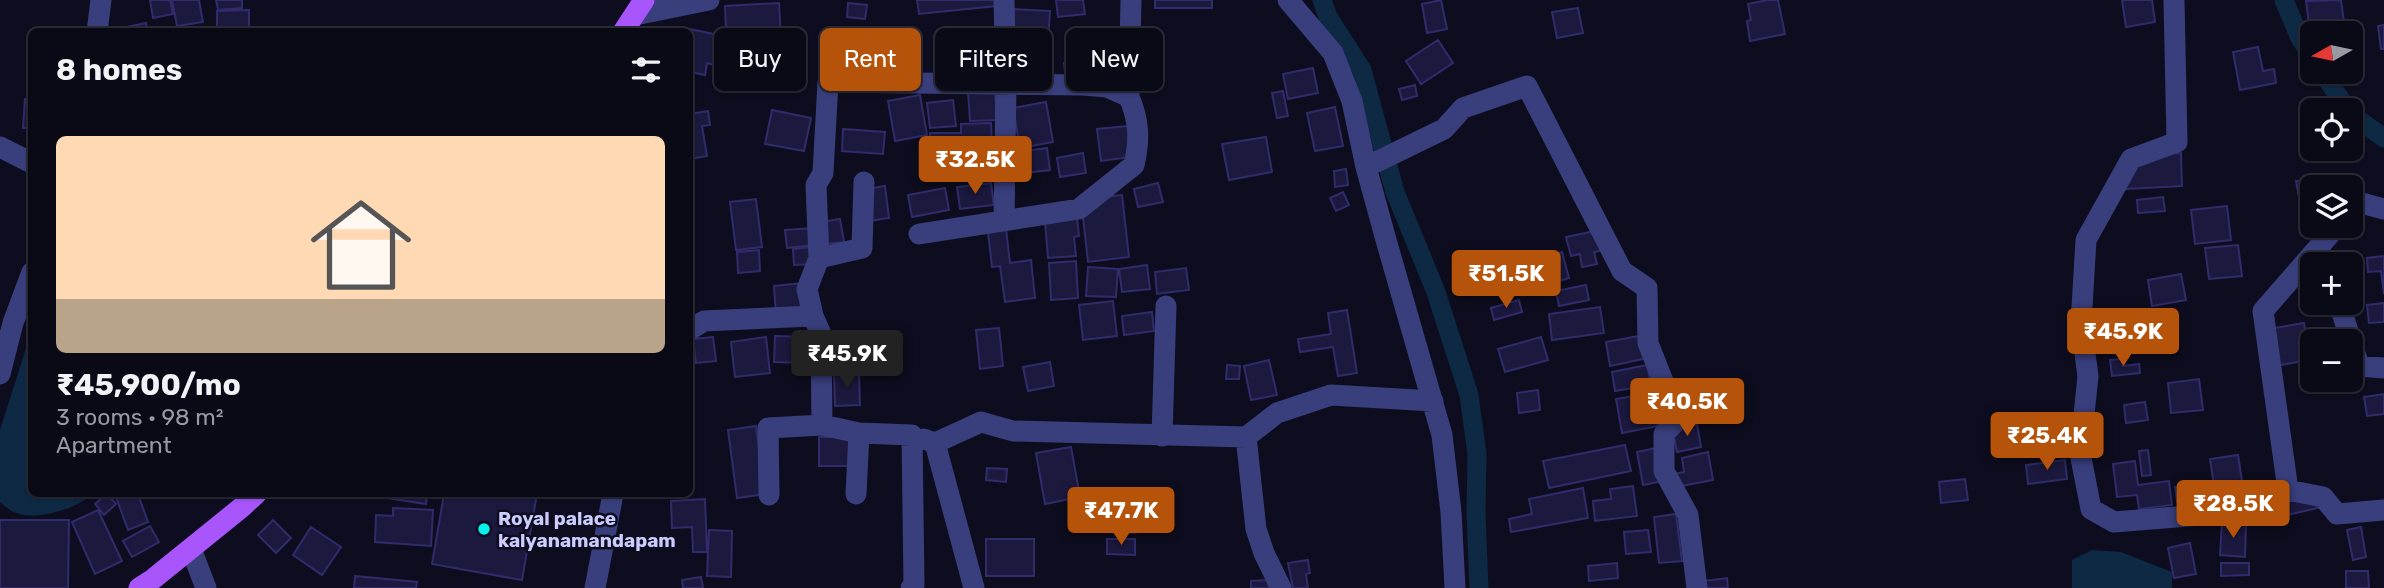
<!DOCTYPE html>
<html lang="en">
<head>
<meta charset="utf-8">
<style>
  body { margin:0; font-family:Rubik,sans-serif; background:#181824; color:#f1f3f6; height:100vh; display:flex; flex-direction:column; font-size:26px; white-space:nowrap }
  * { box-sizing:border-box; margin:0 }
  p { font-size:23px; color:#999aa1 }
  .icon { flex:none; width:38px; height:38px; fill:none; stroke:currentColor; stroke-width:2; stroke-linecap:round; stroke-linejoin:round }
  .map { position:relative; flex:1; overflow:hidden }
  .details { position:absolute; left:28px; top:28px; width:665px; height:469px; display:flex; flex-direction:column; background:#0a0a17; border-radius:10px; box-shadow:0 2px 5px #0004,0 0 0 2px #2a2b36 }
  .details>* { flex:none }
  .banner { position:absolute; left:714px; top:28px; width:665px; height:63px; display:flex; gap:14px }
  .needle { width:46px; rotate:261deg }
  .buttons { position:absolute; left:2300px; top:21px; display:grid; gap:14px }
  .buttons a { display:grid; place-items:center; width:63px; height:63px; border-radius:10px; background:#0a0a17; box-shadow:0 2px 5px #0004,0 0 0 2px #2a2b36; font-size:35px }
  .price { position:absolute; translate:-50% -60px; padding:0 16px; border-radius:7px; background:#b45309; color:#fff; font-size:23px; line-height:46px; filter:drop-shadow(0 2px 4px #0008) }
  .price::after { content:''; position:absolute; left:50%; top:42px; width:21px; height:16px; margin-left:-10px; background:inherit; clip-path:polygon(0 0,100% 0,50% 100%) }
  .price.on { background:#222; color:#fff }
  ul { padding:0; list-style:none }
  li { display:grid; align-content:center; gap:14px; height:371px; padding:0 28px }
  li span { display:grid; place-items:center; height:217px; border-radius:10px; color:#555 }
  li>.icon { margin-inline-start:auto }
  span .icon { width:126px; height:126px; fill:#fffc; stroke-width:1 }
  li b { font-size:30px }
  h2 { display:flex; justify-content:space-between; align-items:center; height:84px; padding:0 28px; font-size:30px }
  .tag { padding:0 24px; border-radius:10px; background:#0a0a17; box-shadow:0 2px 5px #0004,0 0 0 2px #2a2b36; font-size:24px; line-height:63px }
  .tag.on { background:#b45309; color:#fff }
  .map>svg:first-child { display:block }
  .water { fill:#0d2943 }
  .lines { fill:none; stroke-linecap:round; stroke-linejoin:round }
  .canal { stroke:#0d2943; stroke-width:19 }
  .building { fill:#1c193f; stroke:#302c6b; stroke-width:2 }
  .minor { stroke:#393f7d; stroke-width:21 }
  .major { stroke:#a855fc; stroke-width:21 }
  .poi-dot { fill:#05f1ea; stroke:#0e0d1f; stroke-width:2.5 }
  .labels { text-anchor:middle; dominant-baseline:central; stroke-width:5; stroke-linejoin:round; paint-order:stroke }
  .poi-label { font-size:19px; font-weight:bold; fill:#ccccfe; stroke:#0e0d1f; text-anchor:start }
</style>
</head>
<body>
<div class="map">
<svg width="2384" height="588" viewBox="0 0 2384 588">
  <rect width="100%" height="100%" fill="#0e0d1f"/>
  <path class="water" d="M27 345 32 347V494H92C78 509 33 522 14 512 9 510 4 505 0 502V430Z
    M2092 550 2121 552 2172 572V588H2072V560Z"/>
  <g class="lines">
    <path class="canal" d="M1322 0 1328 17 1362 70 1395 192 1436 292 1469 395 1477 454 1476 513 1479 588
      M2284 0 2300 38 2312 56
      M2322 72 2348 110
      M2350 114 2384 138"/>
  </g>
  <path class="building" d="M150 0H170L173 14 153 18Z
    M172 0H199L203 22 177 26Z
    M216 0H242V8L218 10Z
    M917 0H996V6L919 14Z
    M1056 0H1083L1085 14 1058 17Z
    M1155 0H1212V8H1155Z
    M1441 0 1447 29 1427 33 1422 4Z
    M1767 0H1778L1785 34 1750 41 1747 21 1751 20 1748 4Z
    M2122 0H2152L2155 22 2126 27Z
    M2341 0 2345 29 2310 33 2306 1Z
    M779 3 781 38 744 40V28L726 29 725 6Z
    M848 3 867 5 865 19 847 17Z
    M1578 8 1583 33 1557 38 1552 12Z
    M1013 9 1050 11 1048 43 1011 42Z
    M249 10V28L217 29V11Z
    M146 23 148 32H118L117 29Z
    M2384 25V49H2381L2378 26Z
    M690 29 728 37 722 67 707 63 705 75 690 72Z
    M1438 40 1453 63 1421 84 1406 61Z
    M1048 44 1052 69 1018 73 1015 48Z
    M2258 47 2263 71 2274 69 2276 83 2240 90 2233 52Z
    M1079 62V71L1065 72 1064 63Z
    M1313 68 1318 93 1288 99 1283 74Z
    M1415 85 1417 96 1402 100 1399 89Z
    M995 91 997 120 970 121 968 92Z
    M1283 91 1288 116 1277 118 1272 93Z
    M920 95 927 135 895 141 888 101Z
    M25 99 32 100V128H23Z
    M953 100 956 126 930 128 927 103Z
    M1046 102 1053 142 1020 148 1013 108Z
    M1335 107 1343 146 1315 151 1307 113Z
    M772 110 811 118 804 151 765 144Z
    M708 111 710 125 702 126 707 156 690 159V114Z
    M991 123 992 144 930 146V133H961V124Z
    M1128 126 1132 157 1101 161 1097 129Z
    M843 129 885 132 883 154 842 151Z
    M1266 137 1272 172 1229 180 1222 144Z
    M1047 148 1050 170 1015 174 1012 153Z
    M1083 153 1086 173 1060 177 1057 158Z
    M2181 153 2182 186 2126 189 2125 163 2142 154Z
    M1346 169 1348 185 1335 187 1334 171Z
    M2325 177 2327 187H2312V195L2299 197 2296 181Z
    M991 183 994 205 960 209 957 187Z
    M1158 183 1163 202 1138 207 1134 189Z
    M885 186 889 218 869 221 866 189Z
    M945 188 949 210 912 217 908 195Z
    M1343 192 1349 205 1336 211 1330 198Z
    M1122 195 1129 257 1088 262 1081 199Z
    M2163 197 2165 211 2138 213 2137 200Z
    M756 199 762 247 736 250 730 202Z
    M2227 206 2231 240 2195 244 2191 210Z
    M1077 218 1079 236 1074 237 1076 256 1048 258 1045 221Z
    M840 219 844 242 824 244 821 222Z
    M813 228 814 245 787 248 785 230Z
    M1006 229 1010 263 1031 260 1035 298 1005 302 1000 266 992 267 988 232Z
    M1600 230 1605 250 1594 252 1597 264 1582 267 1580 254 1571 256 1566 237Z
    M2238 245 2242 276 2209 279 2205 248Z
    M811 247 812 264 794 265 793 249Z
    M759 250 760 271 738 273 737 252Z
    M1562 252 1569 278 1553 283 1545 257Z
    M2384 256V294L2381 271 2368 272 2367 258Z
    M1076 261 1078 298 1051 300 1049 263Z
    M1147 265 1150 289 1122 292 1119 269Z
    M1088 267 1118 269 1116 297 1086 296Z
    M1186 268 1189 290 1157 294 1155 272Z
    M1503 272 1507 288 1490 292 1487 275Z
    M2181 274 2186 300 2152 306 2148 280Z
    M802 283 804 313 776 316 774 286Z
    M1586 285 1589 300 1559 306 1556 291Z
    M1519 300 1522 312 1494 320 1491 308Z
    M1113 301 1117 336 1083 340 1079 305Z
    M2384 303V322L2369 323 2367 305Z
    M1600 307 1604 333 1552 340 1549 314Z
    M1347 310 1357 373 1338 376 1333 347 1300 352 1298 339 1331 334 1328 313Z
    M1152 312 1154 331 1124 335 1122 316Z
    M2304 323 2310 360 2274 366 2268 329Z
    M999 328 1003 366 980 369 976 330Z
    M1644 335 1648 358 1610 366 1606 342Z
    M775 336 808 337 807 363 774 362Z
    M713 337 716 361 696 363 693 339Z
    M766 337 770 373 735 377 731 342Z
    M1541 337 1548 360 1505 372 1498 349Z
    M2122 359 2123 366 2139 364 2140 373 2112 376 2110 360Z
    M1269 360 1277 395 1251 400 1244 366Z
    M1050 362 1054 386 1028 391 1023 367Z
    M1227 365 1240 366 1239 379H1226Z
    M1647 365 1651 385 1615 391 1612 372Z
    M859 373 860 405 835 406 834 374Z
    M2199 379 2203 410 2171 413 2168 383Z
    M1538 390 1540 410 1519 413 1517 393Z
    M1652 393 1658 426 1622 433 1616 399Z
    M2384 394V414L2367 416 2364 397Z
    M2145 402 2148 420 2126 423 2124 405Z
    M1697 424 1701 447 1677 452 1672 428Z
    M756 426 765 494 737 498 728 430Z
    M819 437H850V466H819Z
    M1625 445 1631 471 1549 488 1543 461Z
    M1071 447 1080 497 1045 504 1036 453Z
    M1656 448 1663 481 1643 485 1637 452Z
    M2148 450 2151 475 2142 476 2139 451Z
    M1708 452 1713 480 1676 487 1674 474 1684 472 1682 458Z
    M2238 455 2243 488 2215 492 2210 459Z
    M2065 460 2067 479 2028 484 2026 465Z
    M2135 461 2138 485 2169 481 2172 505 2139 509 2137 495 2117 497 2113 464Z
    M987 468 1007 469 1006 482 986 480Z
    M1965 479 1968 500 1941 503 1939 482Z
    M2204 484 2206 499 2177 502 2175 487Z
    M1633 486 1637 516 1595 521 1593 501 1611 499 1610 489Z
    M1583 488 1588 518 1511 532 1509 519 1532 514 1529 499Z
    M107 494 116 504 104 515 95 504Z
    M115 494H138L148 522 128 530Z
    M361 494H427L426 504Z
    M444 494H537L522 580 432 564Z
    M1110 495 1138 496 1136 533 1109 532Z
    M2282 496 2326 506 2287 515Z
    M705 499 707 552H693L692 527 672 528 671 501Z
    M393 508 433 510 431 546 375 542 376 515 393 516Z
    M98 510 122 561 95 574 72 522Z
    M1676 514 1682 561 1659 563 1654 517Z
    M0 520H69L68 588H0Z
    M273 520 291 538 276 553 258 535Z
    M2222 522 2246 524 2245 557 2220 555Z
    M150 526 159 542 132 557 123 541Z
    M311 527 341 547 322 575 293 555Z
    M2361 527 2366 557 2353 560 2347 530Z
    M709 530 732 531 731 577 707 576Z
    M1648 530 1651 552 1626 554 1624 532Z
    M986 539H1034V576H986Z
    M1107 539H1135V555L1107 554Z
    M2190 543 2196 574 2174 578 2168 548Z
    M1308 560 1310 573 1306 574 1308 588H1293L1288 563Z
    M1617 563 1618 578 1589 581 1588 566Z
    M2221 563H2249V575L2221 576Z
    M2346 571H2368L2369 588H2346Z
    M355 576 417 582 416 588H354Z
    M701 577 703 588H683L682 580Z
    M1727 578 1728 588H1704L1703 581Z
    M1268 580 1269 588H1251V581Z"/>
  <g class="lines">
    <path class="minor" d="M1288 0 1333 53 1352 101 1366 167 1386 240 1442 435 1451 512 1455 588
      M2174 0 2177 142 2131 159 2086 240 2081 324 2088 376 2080 453 2091 509 2114 522 2263 510 2288 490 2323 497 2337 514 2384 510
      M635 15 709 0
      M97 32 101 0
      M1129 97 1131 0
      M0 147 32 163
      M1366 167 1444 129 1463 108 1527 86 1622 271 1647 288 1648 343 1678 419 1664 434V471L1688 515 1697 588
      M2350 211 2358 202 2384 209
      M1004 221 1006 85 1004 0
      M819 258 862 248 864 182
      M2339 303 2359 366 2384 368
      M690 330 704 321 813 316
      M0 374 13 323 32 272
      M859 433 912 435 914 585 911 588
      M1162 436 1166 306
      M1246 437 1277 413 1331 395 1433 401
      M924 439 935 443 974 588
      M935 443 981 422 1013 431 1246 437 1256 529 1264 553 1281 588
      M2288 490 2263 311 2337 226
      M856 494 859 433 822 425 821 334 813 316 807 289 819 258 816 185 823 173 828 82 1083 85 1107 87 1129 97C1139 120 1140 140 1134 165L1079 209 919 234
      M769 495 768 428 822 425
      M191 549 206 588
      M595 588 613 494"/>
    <path class="major" d="M623 32 644 0
      M139 588 153 579 242 507 256 494"/>
  </g>
  <circle class="poi-dot" cx="484" cy="529" r="7"/>
  <g class="labels">
    <g class="poi-label">
      <text x="498" y="518">Royal palace<tspan x="498" dy="22">kalyanamandapam</tspan></text>
    </g>
  </g>
</svg>
<div class="buttons">
<a><svg class="needle" viewBox="-14 -14 28 28"><path d="M0-13l5 13h-10z" fill="#e53935"/><path d="M0 13l5-13h-10z" fill="#999aa1"/></svg></a>
<a><svg class="icon" aria-label="locate" viewBox="0 0 24 24"><circle cx="12" cy="12" r="6"/><path d="M12 2v4M12 18v4M2 12h4M18 12h4"/></svg></a>
<a><svg class="icon" aria-label="layers" viewBox="0 0 24 24"><path d="M12 4l9 5-9 5-9-5zM3 14l9 5 9-5"/></svg></a>
<a>+</a>
<a>−</a>
</div>
<b class="price" style="left:975px;top:196px">₹32.5K</b>
<b class="price" style="left:1506px;top:310px">₹51.5K</b>
<b class="price" style="left:2123px;top:368px">₹45.9K</b>
<b class="price on" style="left:847px;top:390px">₹45.9K</b>
<b class="price" style="left:1687px;top:438px">₹40.5K</b>
<b class="price" style="left:2047px;top:472px">₹25.4K</b>
<b class="price" style="left:2233px;top:540px">₹28.5K</b>
<b class="price" style="left:1121px;top:547px">₹47.7K</b>
<div class="banner">
<a class="tag">Buy</a>
<a class="tag on">Rent</a>
<a class="tag">Filters</a>
<a class="tag">New</a>
</div>
<section class="details">
<h2>8 homes<svg class="icon" aria-label="filters" viewBox="0 0 24 24"><path d="M4 7h16M4 17h16"/><circle cx="9" cy="7" r="2"/><circle cx="15" cy="17" r="2"/></svg></h2>
<ul>
<li><span style="background:linear-gradient(#ffd9b3 75%,#b9a48a 0)"><svg class="icon" aria-label="home" viewBox="0 0 24 24"><path d="M3 11l9-7 9 7M6 9v11h12V9"/></svg></span><div><b>₹45,900/mo</b><p>3 rooms · 98 m²</p><p>Apartment</p></div></li>
</ul>
</section>
</div>
</body>
</html>
